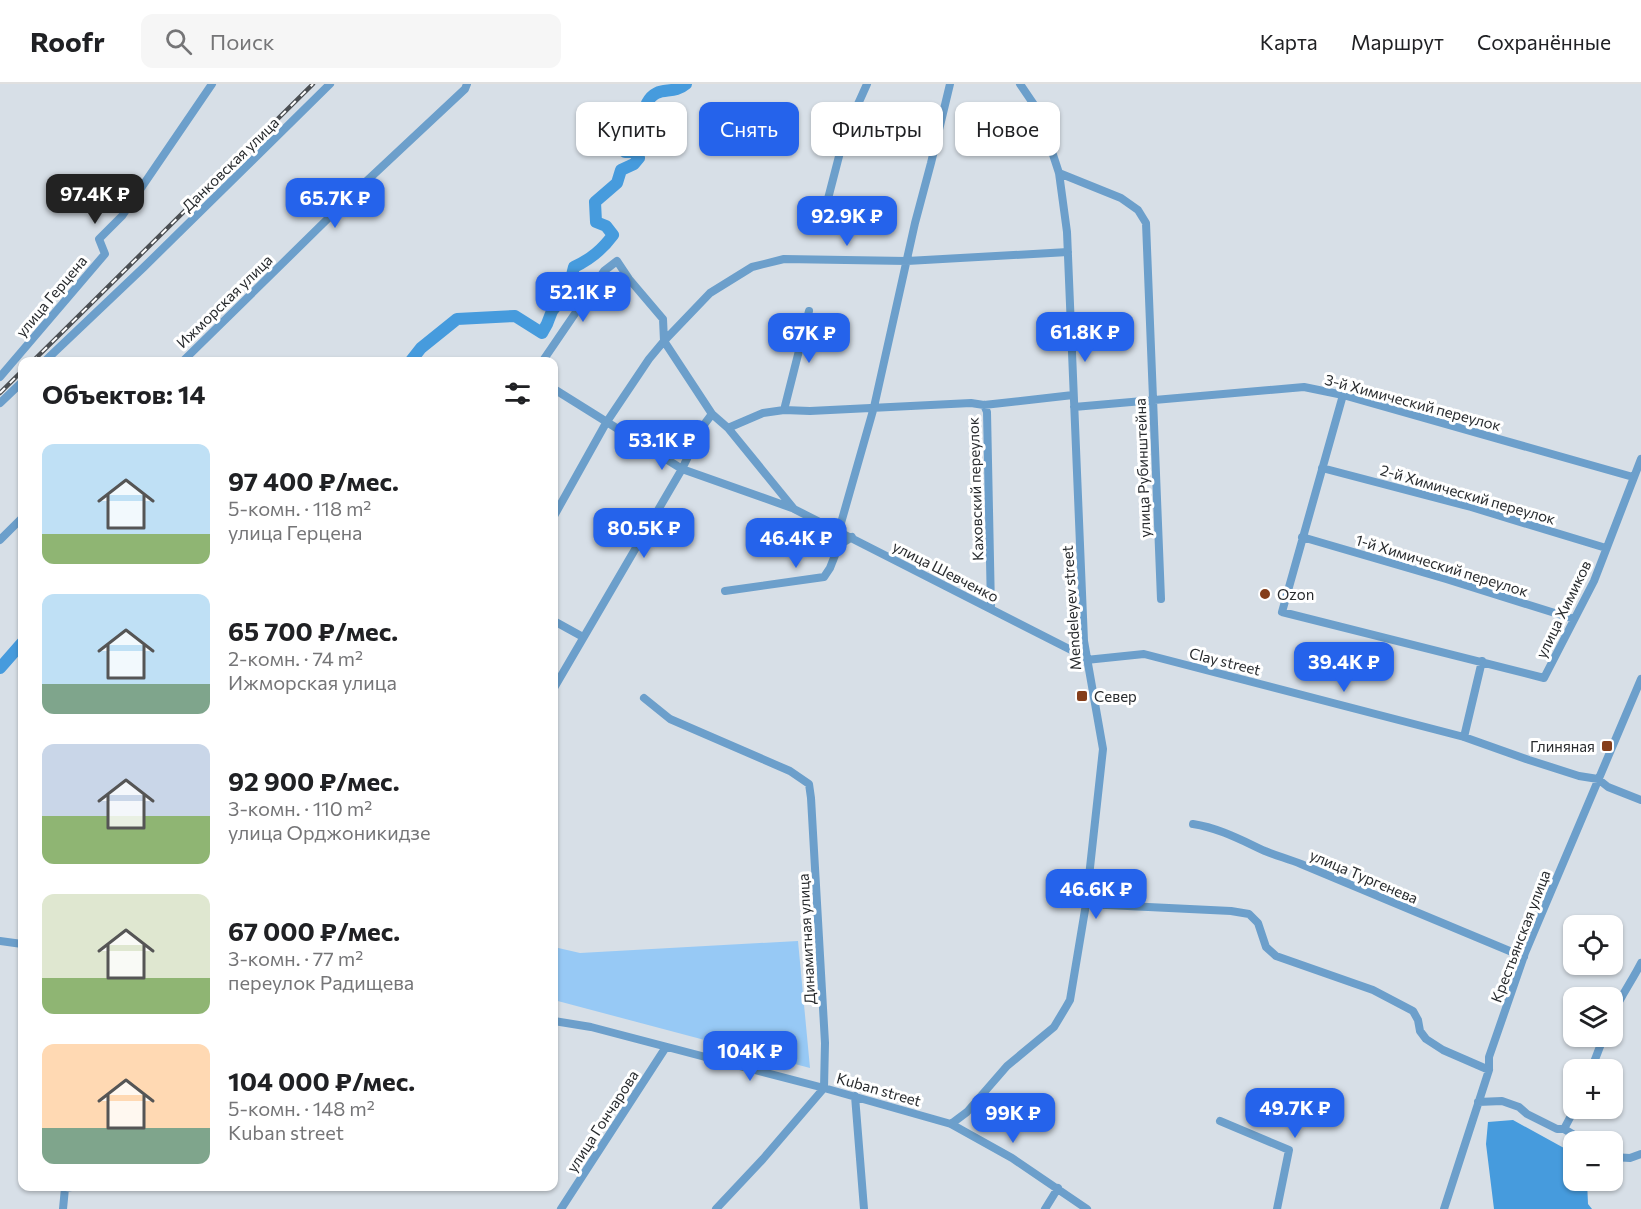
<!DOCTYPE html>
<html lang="ru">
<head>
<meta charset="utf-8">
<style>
  body { margin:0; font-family:Commissioner,sans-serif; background:#f6f6f6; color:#202124; height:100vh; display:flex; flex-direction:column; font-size:22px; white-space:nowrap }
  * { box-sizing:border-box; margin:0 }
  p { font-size:20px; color:#757577 }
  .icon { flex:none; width:33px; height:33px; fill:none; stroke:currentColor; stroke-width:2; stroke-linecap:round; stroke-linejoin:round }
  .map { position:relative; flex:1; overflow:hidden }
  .details { position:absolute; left:18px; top:273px; width:540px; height:834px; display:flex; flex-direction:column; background:#fff; border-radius:12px; box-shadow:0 2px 4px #0004 }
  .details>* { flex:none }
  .hud { position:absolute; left:576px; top:18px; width:570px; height:54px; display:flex; gap:12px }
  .fabs { position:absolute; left:1563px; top:831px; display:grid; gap:12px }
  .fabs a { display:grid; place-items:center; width:60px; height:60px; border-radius:12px; background:#fff; box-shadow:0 2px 4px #0004; font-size:30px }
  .price { position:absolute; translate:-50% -51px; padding:0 14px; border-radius:12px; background:#2563eb; color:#fff; font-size:20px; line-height:39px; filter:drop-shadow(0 2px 3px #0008) }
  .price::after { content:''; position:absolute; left:50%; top:36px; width:18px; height:14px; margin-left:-9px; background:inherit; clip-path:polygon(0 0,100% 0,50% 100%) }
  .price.selected { background:#222; color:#fff }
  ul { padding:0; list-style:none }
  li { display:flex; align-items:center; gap:18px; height:150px; padding:0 24px }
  li span { display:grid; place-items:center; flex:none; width:168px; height:120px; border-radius:12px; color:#555 }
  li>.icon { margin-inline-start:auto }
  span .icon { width:72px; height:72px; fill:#fffc; stroke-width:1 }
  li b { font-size:26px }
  h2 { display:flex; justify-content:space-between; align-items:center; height:72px; padding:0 24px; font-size:26px }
  .chip { padding:0 21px; border-radius:12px; background:#fff; box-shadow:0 2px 4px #0004; font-size:21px; line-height:54px }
  .chip.selected { background:#2563eb; color:#fff }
  header { display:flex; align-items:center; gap:36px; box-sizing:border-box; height:84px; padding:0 30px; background:#fff; border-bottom:2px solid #e0e0e0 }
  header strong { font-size:28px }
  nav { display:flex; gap:33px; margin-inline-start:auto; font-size:21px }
  .search { width:420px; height:54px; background:#f6f6f6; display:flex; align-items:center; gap:15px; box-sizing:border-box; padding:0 21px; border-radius:12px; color:#757577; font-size:22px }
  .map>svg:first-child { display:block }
  .green { fill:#97c9f5 }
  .water { fill:#469bdd }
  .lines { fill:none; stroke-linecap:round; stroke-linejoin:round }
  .river { stroke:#469bdd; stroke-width:12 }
  .minor { stroke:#6c9fcb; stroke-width:8 }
  .rail-casing { stroke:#4b4f53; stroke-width:4.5 }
  .rail { stroke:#fff; stroke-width:2; stroke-dasharray:7; stroke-linecap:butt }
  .poi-dot { fill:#853e1b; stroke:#fff; stroke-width:2 }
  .labels { text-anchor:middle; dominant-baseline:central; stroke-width:6; stroke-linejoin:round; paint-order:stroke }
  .street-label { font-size:15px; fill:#282b2e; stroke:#fff }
  .poi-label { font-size:15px; fill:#282b2e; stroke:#fff; text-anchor:start }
</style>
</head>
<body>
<header>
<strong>Roofr</strong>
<div class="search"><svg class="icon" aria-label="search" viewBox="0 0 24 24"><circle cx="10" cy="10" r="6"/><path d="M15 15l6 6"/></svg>Поиск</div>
<nav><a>Карта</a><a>Маршрут</a><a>Сохранённые</a></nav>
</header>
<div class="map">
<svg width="1641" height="1125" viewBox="0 0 1641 1125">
  <rect width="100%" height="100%" fill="#d7dfe7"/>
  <path class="green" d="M798 857 810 984 554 916V863L580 869Z"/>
  <path class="water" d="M1513 1036 1573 1069 1574 1096 1587 1097 1588 1120 1592 1125H1494L1486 1060 1488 1038Z"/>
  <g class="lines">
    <path class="river" d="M410 278 421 264 457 235 515 232 542 249 547 240 552 227 568 207 574 183C591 175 602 166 613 151L606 142 596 138 595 118 617 99 621 86 634 80 639 74 637 68H625L623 66 637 53 641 36 652 31 651 25 647 19C657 0 672 12 686 0
      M0 584 22 559"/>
    <path class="minor" d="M1059 89 1121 114 1138 126 1146 139 1161 515
      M823 134 845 49 867 0
      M44 278 144 183 330 0
      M182 278 356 107 465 5 467 0
      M542 278 604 187 617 177 629 195 663 235 664 257 712 330 728 344 794 425 1077 569 1086 576
      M0 293 105 170 99 155 122 132 212 0
      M554 305 682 385 792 424
      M1343 311 1282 528 1544 594 1594 497 1641 375
      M0 319 22 298
      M984 321 987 328 991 525
      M1074 323 1304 303 1343 311 1633 393
      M784 326 809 227
      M728 344 763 329 784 326 810 327 971 319 984 321 1073 311
      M1322 384 1471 423 1606 464
      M554 432 606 339 649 275 664 257 710 209 752 183 784 175 907 177 1068 168
      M839 446 874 323 915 139 931 79 950 0
      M1302 453 1446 495 1574 535
      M0 456 22 434
      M725 507 824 493 830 484 839 461 852 453
      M554 537 583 553
      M1086 576 1144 570 1464 653 1529 676 1579 692 1598 695 1608 703 1641 716
      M554 604 682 385 703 342 712 330
      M644 614 670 635 790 687 809 700 811 714 825 959 824 1004 763 1075 716 1125
      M1464 653 1482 577
      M1193 740C1219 744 1241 756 1265 767 1277 772 1289 775 1301 780L1524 873
      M1086 820 1231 827 1249 830 1258 839 1266 863 1276 872 1373 906 1413 927 1418 936 1420 947 1426 955 1443 966 1489 986
      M0 857 22 860
      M1612 932C1620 913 1632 897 1641 879
      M554 937 591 943 824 1004 951 1040 1012 1074 1087 1125
      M1591 986 1604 952
      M855 1012 864 1125
      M1478 1018 1502 1017 1519 1023 1527 1030 1557 1045H1564L1586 1058
      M1220 1037 1289 1066 1277 1125
      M951 1040 967 1028 1007 982 1054 943 1066 923 1070 916 1086 820 1103 665 1084 557 1067 148 1059 89 1039 28 1020 0
      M1564 1045 1575 1024
      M1612 1073 1630 1074 1641 1070
      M63 1125 65 1104 78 1102
      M561 1125 666 963
      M1045 1125 1058 1104
      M1444 1125 1489 986V973L1525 869 1641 595"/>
    <g class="rail-casing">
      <path id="rail" d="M32 278 313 0
        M0 309 22 287"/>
    </g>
    <use href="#rail" class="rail"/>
  </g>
  <g class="poi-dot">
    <circle cx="1265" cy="510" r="6"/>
    <rect x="1076" y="606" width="12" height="12" rx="3"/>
    <rect x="1601" y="656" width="12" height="12" rx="3"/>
  </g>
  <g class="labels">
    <g class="street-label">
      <text transform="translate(230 80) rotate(-44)">Данковская улица</text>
      <text transform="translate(51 212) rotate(-50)">улица Герцена</text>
      <text transform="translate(224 217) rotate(-44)">Ижморская улица</text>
      <text transform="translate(1413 318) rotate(15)">3-й Химический переулок</text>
      <text transform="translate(1142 384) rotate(-92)">улица Рубинштейна</text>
      <text transform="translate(975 405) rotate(-92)">Каховский переулок</text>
      <text transform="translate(1468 410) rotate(16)">2-й Химический переулок</text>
      <text transform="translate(1442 481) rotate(17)">1-й Химический переулок</text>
      <text transform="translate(946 487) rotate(27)">улица Шевченко</text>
      <text transform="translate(1071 524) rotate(-94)">Mendeleyev street</text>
      <text transform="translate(1563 525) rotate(-64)">улица Химиков</text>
      <text transform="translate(1225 577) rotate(14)">Clay street</text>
      <text transform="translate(1364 792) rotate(23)">улица Тургенева</text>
      <text transform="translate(1520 852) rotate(-69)">Крестьянская улица</text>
      <text transform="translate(806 855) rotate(-93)">Динамитная улица</text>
      <text transform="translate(879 1005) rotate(16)">Kuban street</text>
      <text transform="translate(602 1037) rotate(-57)">улица Гончарова</text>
    </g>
    <g class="poi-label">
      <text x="1277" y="510">Ozon</text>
      <text x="1094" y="612">Север</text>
      <text x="1595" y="662" text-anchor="end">Глиняная</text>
    </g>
  </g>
</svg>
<div class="fabs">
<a><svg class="icon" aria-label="locate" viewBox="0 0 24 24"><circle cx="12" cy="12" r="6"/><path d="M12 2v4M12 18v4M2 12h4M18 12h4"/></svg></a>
<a><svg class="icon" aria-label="layers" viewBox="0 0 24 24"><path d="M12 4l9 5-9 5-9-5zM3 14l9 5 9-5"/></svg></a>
<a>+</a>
<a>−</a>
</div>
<b class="price selected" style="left:95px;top:141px">97.4K ₽</b>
<b class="price" style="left:335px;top:145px">65.7K ₽</b>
<b class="price" style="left:847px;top:163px">92.9K ₽</b>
<b class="price" style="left:583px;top:239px">52.1K ₽</b>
<b class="price" style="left:1085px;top:279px">61.8K ₽</b>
<b class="price" style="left:809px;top:280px">67K ₽</b>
<b class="price" style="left:662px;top:387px">53.1K ₽</b>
<b class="price" style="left:644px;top:475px">80.5K ₽</b>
<b class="price" style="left:796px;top:485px">46.4K ₽</b>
<b class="price" style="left:1344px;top:609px">39.4K ₽</b>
<b class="price" style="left:1096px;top:836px">46.6K ₽</b>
<b class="price" style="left:750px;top:998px">104K ₽</b>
<b class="price" style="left:1295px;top:1055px">49.7K ₽</b>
<b class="price" style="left:1013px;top:1060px">99K ₽</b>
<div class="hud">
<a class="chip">Купить</a>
<a class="chip selected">Снять</a>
<a class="chip">Фильтры</a>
<a class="chip">Новое</a>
</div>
<section class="details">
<h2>Объектов: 14<svg class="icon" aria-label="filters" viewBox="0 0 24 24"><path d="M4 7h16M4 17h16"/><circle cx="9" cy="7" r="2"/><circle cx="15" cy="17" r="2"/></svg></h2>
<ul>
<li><span style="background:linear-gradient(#bfe0f5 75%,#8fb573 0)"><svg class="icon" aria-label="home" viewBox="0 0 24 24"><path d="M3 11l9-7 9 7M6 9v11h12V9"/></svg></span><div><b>97 400 ₽/мес.</b><p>5-комн. · 118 m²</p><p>улица Герцена</p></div></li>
<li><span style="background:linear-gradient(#bfe0f5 75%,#7fa58c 0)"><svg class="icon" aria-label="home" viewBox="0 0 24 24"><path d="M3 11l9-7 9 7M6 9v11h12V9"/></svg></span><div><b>65 700 ₽/мес.</b><p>2-комн. · 74 m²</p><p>Ижморская улица</p></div></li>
<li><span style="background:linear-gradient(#c9d6e8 60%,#8fb573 0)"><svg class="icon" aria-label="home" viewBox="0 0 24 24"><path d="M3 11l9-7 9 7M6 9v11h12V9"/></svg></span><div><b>92 900 ₽/мес.</b><p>3-комн. · 110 m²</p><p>улица Орджоникидзе</p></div></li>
<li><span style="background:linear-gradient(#dfe7d0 70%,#8fb573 0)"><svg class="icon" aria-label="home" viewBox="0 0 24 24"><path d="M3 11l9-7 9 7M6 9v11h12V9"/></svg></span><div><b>67 000 ₽/мес.</b><p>3-комн. · 77 m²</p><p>переулок Радищева</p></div></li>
<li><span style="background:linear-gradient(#ffd9b3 70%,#7fa58c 0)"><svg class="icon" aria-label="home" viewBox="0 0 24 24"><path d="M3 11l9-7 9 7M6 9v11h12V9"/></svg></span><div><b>104 000 ₽/мес.</b><p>5-комн. · 148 m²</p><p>Kuban street</p></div></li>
</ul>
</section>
</div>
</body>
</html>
